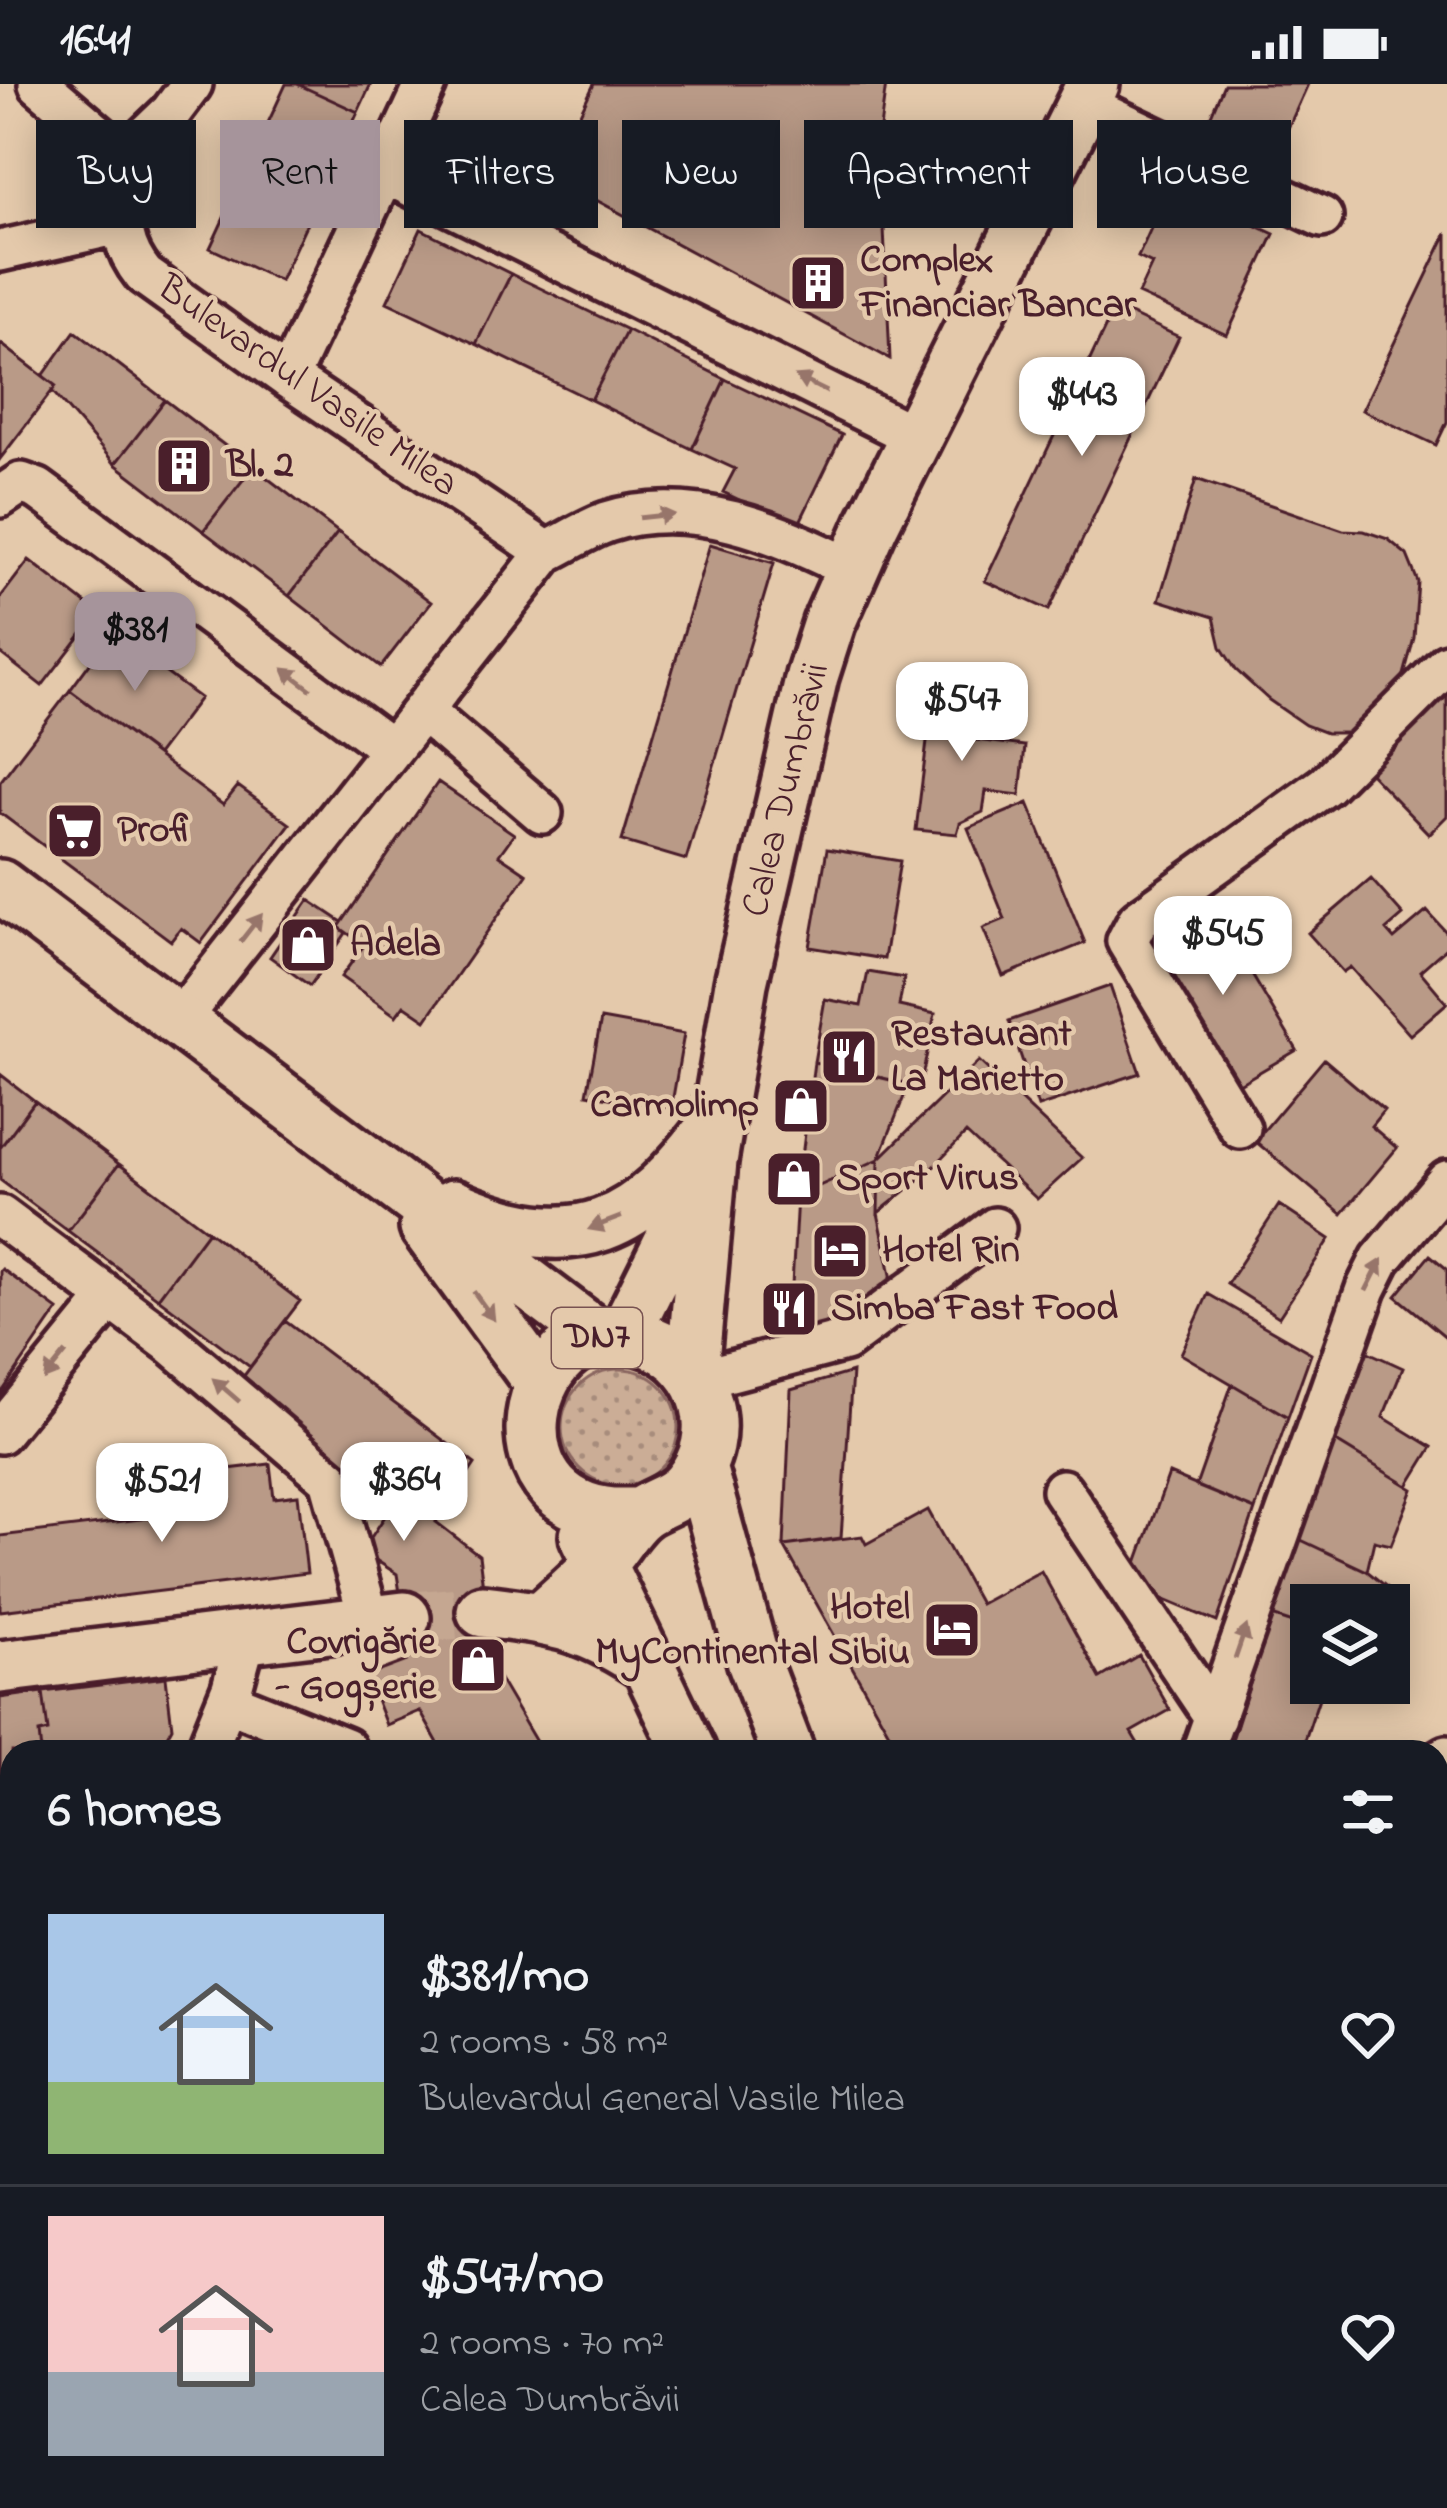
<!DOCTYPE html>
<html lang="en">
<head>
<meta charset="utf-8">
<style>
  body { margin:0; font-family:"Indie Flower",sans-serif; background:#20242c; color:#f1f3f6; height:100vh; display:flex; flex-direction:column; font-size:45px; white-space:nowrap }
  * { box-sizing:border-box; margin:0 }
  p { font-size:39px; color:#9ea1a6 }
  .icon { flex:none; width:66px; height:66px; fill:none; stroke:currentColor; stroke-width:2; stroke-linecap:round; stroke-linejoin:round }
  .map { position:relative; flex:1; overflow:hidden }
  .drawer { position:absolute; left:0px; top:1656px; width:1449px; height:768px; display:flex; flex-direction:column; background:#171b24; border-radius:36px 36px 0 0; box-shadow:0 6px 30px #0003 }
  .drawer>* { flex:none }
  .banner { position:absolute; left:36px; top:36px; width:1377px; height:108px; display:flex; gap:24px }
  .tools { position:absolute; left:1290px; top:1500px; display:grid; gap:24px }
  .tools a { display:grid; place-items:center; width:120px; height:120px; border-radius:0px; background:#171b24; box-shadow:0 6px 30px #0003; font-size:60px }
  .price { position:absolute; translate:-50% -102px; padding:0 27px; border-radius:24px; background:#fff; color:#222; font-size:39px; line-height:78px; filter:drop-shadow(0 3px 6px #0008) }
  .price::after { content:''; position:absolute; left:50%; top:72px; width:36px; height:27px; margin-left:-18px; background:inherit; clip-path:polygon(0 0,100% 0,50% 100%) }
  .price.on { background:#a6949b; color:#111 }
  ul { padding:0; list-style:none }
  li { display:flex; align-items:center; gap:36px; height:300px; padding:0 48px }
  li+li { border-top:3px solid #363941 }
  li span { display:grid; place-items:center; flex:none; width:336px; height:240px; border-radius:0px; color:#555 }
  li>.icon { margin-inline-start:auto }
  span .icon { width:144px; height:144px; fill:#fffc; stroke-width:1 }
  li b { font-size:51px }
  h2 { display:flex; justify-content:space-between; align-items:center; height:144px; padding:0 48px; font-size:51px }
  .chip { padding:0 42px; border-radius:0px; background:#171b24; box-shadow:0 6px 30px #0003; font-size:42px; line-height:108px }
  .chip.on { background:#a6949b; color:#111 }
  .status { display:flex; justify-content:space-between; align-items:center; height:84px; padding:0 60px; background:#171b24; direction:ltr }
  .status svg { height:33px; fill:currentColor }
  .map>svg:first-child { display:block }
  .built { fill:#d7bba0 }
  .grass { fill:url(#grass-dots); stroke:#8a6660; stroke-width:3 }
  .park { fill:#cbad96; stroke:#8a6660; stroke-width:3 }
  .building { fill:#b99a87; stroke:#4a1f2b; stroke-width:3 }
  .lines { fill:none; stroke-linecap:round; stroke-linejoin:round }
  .major-tunnel { stroke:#c5a791; stroke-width:51; stroke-dasharray:51 26; stroke-linecap:butt }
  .minor-casing { stroke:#4a1f2b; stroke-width:48 }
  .major-casing { stroke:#4a1f2b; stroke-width:60 }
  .minor { stroke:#e4c9ab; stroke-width:39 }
  .major { stroke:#e4c9ab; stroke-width:51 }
  .oneway { fill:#97746b }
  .labels { text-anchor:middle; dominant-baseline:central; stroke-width:9; stroke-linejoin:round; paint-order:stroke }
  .shield { fill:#e4c9ab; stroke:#785251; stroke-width:3 }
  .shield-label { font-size:36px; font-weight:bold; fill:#4a1f2b }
  .poi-label { font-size:39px; font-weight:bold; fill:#4a1f2b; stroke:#e4c9ab; text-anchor:start }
  .street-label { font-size:39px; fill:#4a1f2b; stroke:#e4c9ab }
</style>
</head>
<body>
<div class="status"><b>16:41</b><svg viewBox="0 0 49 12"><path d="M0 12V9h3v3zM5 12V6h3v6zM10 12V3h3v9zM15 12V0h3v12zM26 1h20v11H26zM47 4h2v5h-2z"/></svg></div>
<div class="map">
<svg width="1447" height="2424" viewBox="0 0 1447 2424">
  <defs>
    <pattern id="grass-dots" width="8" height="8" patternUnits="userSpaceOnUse" patternTransform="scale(3)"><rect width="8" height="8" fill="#cbad96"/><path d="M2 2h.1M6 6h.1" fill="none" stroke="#a78c7b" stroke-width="1.8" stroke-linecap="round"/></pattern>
  </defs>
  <rect width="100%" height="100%" fill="#e4c9ab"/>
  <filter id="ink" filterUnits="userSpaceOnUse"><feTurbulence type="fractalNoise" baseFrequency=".00833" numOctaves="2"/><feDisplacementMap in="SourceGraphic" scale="24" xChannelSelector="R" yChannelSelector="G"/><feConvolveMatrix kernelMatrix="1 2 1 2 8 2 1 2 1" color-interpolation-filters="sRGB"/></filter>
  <g filter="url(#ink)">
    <path class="built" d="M0 1909 12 1934V2412H206L184 2424H0Z"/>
    <path class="grass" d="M562 1343a58 58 0 1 1 116 0a58 58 0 1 1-116 0Z"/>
    <path class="park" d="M1437 2017 1447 2037V2353L1437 2357Z
      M1199 2412H1316C1284 2424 1228 2424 1199 2412Z"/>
    <path class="building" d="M286 0H297L358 28 280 197 210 164Z
      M297 0H371L358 28Z
      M594 0H886L877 66 883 123 890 275 550 91Z
      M1224 0H1308L1280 62 1211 31Z
      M1170 102 1274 150 1227 251 1138 210 1152 180 1138 173Z
      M421 145 511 190 476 260 387 218Z
      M1447 149V338L1436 361 1362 326Z
      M511 190 627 246 591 316 476 260Z
      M1115 223 1179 253 1049 526 985 497Z
      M627 246 725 295 692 365 591 316Z
      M75 247 165 316 115 380 52 307 56 302 43 292Z
      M0 259 56 302 0 375Z
      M725 295 842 351 797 444 723 408 735 385 692 365Z
      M165 316 253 383 203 447 115 380Z
      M253 383 338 448 289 512 203 447Z
      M1196 395 1343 446 1364 447 1388 455 1407 471 1418 498 1414 554 1404 591 1390 618 1371 640 1346 649H1326L1305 641 1269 616 1236 586 1221 563 1214 533 1159 516Z
      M338 448 431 518 381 583 289 512Z
      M710 460 774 479 686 776 622 757Z
      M29 476 98 529 42 602 0 569V514Z
      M112 549 200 614 157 671 70 606Z
      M934 602 982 608 976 656 1025 662 1020 711 986 707 983 728 960 739 957 750 916 746Z
      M1447 604V732L1429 750 1365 684Z
      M70 606 223 721 238 702 290 740 201 859 181 844 171 857 0 729V698Z
      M438 698 514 750 499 771 527 790 426 936 404 921 396 932 341 893 364 861 339 843Z
      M1028 719 1085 859 1003 892 983 844 1005 835 968 744Z
      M827 765 900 777 884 875 810 863Z
      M1371 795 1403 831 1386 846 1394 855 1427 827 1447 849V863L1420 887 1447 919 1410 951 1350 883 1343 888 1308 849Z
      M309 816 342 838 339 843 346 849 310 902 270 873Z
      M1212 824 1297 966 1234 1003 1149 861Z
      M868 888 904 894 899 922 935 930 920 1003 814 978 825 915 861 922Z
      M1110 902 1140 989 1038 1023 1009 937Z
      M601 935 684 950 671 1025 587 1010Z
      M1324 975 1384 1026 1371 1042 1397 1064 1342 1130 1255 1057Z
      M979 977 1082 1074 1037 1115 966 1049 929 1088 878 1129 879 1075Z
      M814 978 909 1000 879 1075 797 1112Z
      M0 990 35 1017 0 1064Z
      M35 1017 119 1080 68 1147 0 1096V1064Z
      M879 1075 878 1129 894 1205 834 1250 789 1255 797 1112Z
      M119 1080 208 1147 158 1214 68 1147Z
      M1279 1121 1330 1155 1279 1233 1227 1200Z
      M208 1147 300 1217 250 1283 158 1214Z
      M1430 1171 1447 1185V1254L1396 1212Z
      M2 1185 58 1226 0 1311V1187Z
      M1208 1210 1311 1269 1288 1333 1181 1270Z
      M285 1237 475 1380 436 1438 479 1471 493 1585 542 1668H443L420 1627 386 1641 367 1592 407 1577 404 1534 397 1490 362 1467 395 1417 237 1301Z
      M1366 1267 1403 1284 1383 1333 1432 1363 1408 1402 1333 1356Z
      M852 1288 841 1454 784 1462 791 1306Z
      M1232 1300 1288 1333 1255 1426 1196 1402Z
      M1333 1356 1413 1405 1391 1461 1374 1457 1367 1487 1299 1455Z
      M270 1380 274 1414 298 1411 307 1489 0 1527V1452L174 1431 169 1392Z
      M1169 1390 1255 1426 1217 1538 1129 1501Z
      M928 1426 980 1520 1041 1487 1100 1594 1139 1571 1170 1626 1131 1648 1143 1668H900L784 1462 862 1452 866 1460Z
      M1299 1455 1367 1487 1404 1517 1389 1536V1521H1311V1545L1272 1532Z
      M1272 1532 1311 1545V1599H1324L1301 1668H1228Z
      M166 1593 172 1643 158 1668H41L39 1649 48 1647 43 1608Z
      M43 1608 48 1647 39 1649 41 1668H12V1723L0 1725V1614Z
      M1447 1768V2037L1437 2017V1776Z
      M12 2150V2232L0 2238V2157Z
      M12 2354V2391L0 2398V2361Z
      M93 2412H162L141 2424H72Z
      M273 2412H338L316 2424H279Z
      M382 2412H399L406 2424H368L367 2421Z
      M542 2412H561L568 2424H520Z"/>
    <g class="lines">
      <path class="major-tunnel" d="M404 1534 483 1527"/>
      <g class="minor-casing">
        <path id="minor" d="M39 0 124 73C129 123 109 147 144 191L288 294 547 468
          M1084 20 1322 133
          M124 73 171 28 192 0
          M383 88 916 353
          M0 167 119 140
          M288 294 426 0
          M0 413 21 399 38 405 391 665
          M423 627 542 729
          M179 936 547 468C567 458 587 445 607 438 689 411 779 448 851 485
          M1240 1044 1127 857 1138 836 1326 701 1447 580
          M0 1132 172 1260 330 1395 370 1538
          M697 1296 845 1257 995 1144
          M0 1349 110 1214
          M1062 1406 1215 1634
          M228 1617 345 1664
          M206 1668 232 1604 246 1553
          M1202 1668 1366 1205 1381 1175 1447 1097
          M1437 1678 1447 1672
          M0 1865 12 1893
          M1437 2263 1447 2283
          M0 2316 12 2309
          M617 2412 624 2424
          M952 2412 953 2424
          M484 2424 507 2412
          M716 2424 739 2412
          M1441 2424 1447 2422"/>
      </g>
      <g class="major-casing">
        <path id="major" d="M0 802 600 1254
          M453 1122C579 1177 638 1144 716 1039
          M426 1143 540 1299
          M623 1252 697 1104
          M692 1288 711 1077 741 899 812 592 829 539 872 441 1093 0
          M700 1383 754 1579 788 1668
          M586 1452 690 1668
          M483 1527C557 1536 588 1540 650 1583
          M542 1534C561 1516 583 1498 601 1478 615 1463 626 1441 642 1429 657 1418 675 1416 688 1400 728 1353 709 1280 651 1258 517 1207 473 1448 642 1429
          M0 1583 404 1534
          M1017 2412 1021 2424
          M1115 2412 1121 2424"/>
      </g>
      <use href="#minor" class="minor"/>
      <use href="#major" class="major"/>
    </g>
    <defs><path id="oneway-solid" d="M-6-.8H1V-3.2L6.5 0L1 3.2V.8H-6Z" transform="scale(3)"/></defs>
    <g class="oneway">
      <use href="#oneway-solid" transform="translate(811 300) rotate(-154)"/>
      <use href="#oneway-solid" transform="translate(657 432) rotate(-6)"/>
      <use href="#oneway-solid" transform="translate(297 595) rotate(-143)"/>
      <use href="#oneway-solid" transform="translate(251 844) rotate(-52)"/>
      <use href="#oneway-solid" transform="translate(605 1139) rotate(159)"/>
      <use href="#oneway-solid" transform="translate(1374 1191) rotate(-63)"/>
      <use href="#oneway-solid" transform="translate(484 1222) rotate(54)"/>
      <use href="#oneway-solid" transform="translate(55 1282) rotate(129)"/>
      <use href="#oneway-solid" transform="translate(226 1306) rotate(-139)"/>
      <use href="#oneway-solid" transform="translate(1241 1558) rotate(-71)"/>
    </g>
  </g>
  <defs>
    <g id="building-square" transform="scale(3)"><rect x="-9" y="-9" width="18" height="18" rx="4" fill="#4a1f2b" stroke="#e4c9ab"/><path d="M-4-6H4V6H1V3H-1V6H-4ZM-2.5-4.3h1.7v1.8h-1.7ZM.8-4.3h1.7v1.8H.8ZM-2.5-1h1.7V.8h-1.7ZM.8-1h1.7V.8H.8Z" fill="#fff"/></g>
    <g id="supermarket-square" transform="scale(3)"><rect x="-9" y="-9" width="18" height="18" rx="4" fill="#4a1f2b" stroke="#e4c9ab"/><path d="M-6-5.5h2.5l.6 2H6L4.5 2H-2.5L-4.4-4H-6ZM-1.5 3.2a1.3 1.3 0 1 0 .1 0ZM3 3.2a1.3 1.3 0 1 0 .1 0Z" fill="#fff"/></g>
    <g id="shop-square" transform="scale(3)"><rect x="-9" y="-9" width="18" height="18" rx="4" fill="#4a1f2b" stroke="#e4c9ab"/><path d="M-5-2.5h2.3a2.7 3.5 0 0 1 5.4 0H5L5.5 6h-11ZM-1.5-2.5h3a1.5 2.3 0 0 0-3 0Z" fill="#fff"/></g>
    <g id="restaurant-square" transform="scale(3)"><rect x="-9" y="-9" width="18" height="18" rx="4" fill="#4a1f2b" stroke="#e4c9ab"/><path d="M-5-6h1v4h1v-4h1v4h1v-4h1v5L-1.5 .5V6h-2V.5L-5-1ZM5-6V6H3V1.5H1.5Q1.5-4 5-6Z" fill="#fff"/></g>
    <g id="hotel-square" transform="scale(3)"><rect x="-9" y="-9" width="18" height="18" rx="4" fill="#4a1f2b" stroke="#e4c9ab"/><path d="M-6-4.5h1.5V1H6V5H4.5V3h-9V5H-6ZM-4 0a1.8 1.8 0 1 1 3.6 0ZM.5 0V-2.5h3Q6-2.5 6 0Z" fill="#fff"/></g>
  </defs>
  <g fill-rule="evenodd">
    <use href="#building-square" x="818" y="199"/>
    <use href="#building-square" x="184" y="382"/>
    <use href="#supermarket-square" x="75" y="747"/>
    <use href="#shop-square" x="308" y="861"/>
    <use href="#restaurant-square" x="849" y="973"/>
    <use href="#shop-square" x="801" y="1022"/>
    <use href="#shop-square" x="794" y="1095"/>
    <use href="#hotel-square" x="840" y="1167"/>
    <use href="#restaurant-square" x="789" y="1225"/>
    <use href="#hotel-square" x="952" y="1546"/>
    <use href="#shop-square" x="478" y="1581"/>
  </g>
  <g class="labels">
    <rect class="shield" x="552" y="1224" width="90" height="60" rx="9"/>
    <g class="shield-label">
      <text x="597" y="1254">DN7</text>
    </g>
    <g class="poi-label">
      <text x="860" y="177">Complex<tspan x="860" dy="45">Financiar Bancar</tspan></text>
      <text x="226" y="382">Bl. 2</text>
      <text x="117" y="747">Profi</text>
      <text x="350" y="861">Adela</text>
      <text x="891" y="951">Restaurant<tspan x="891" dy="45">La Marietto</tspan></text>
      <text x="759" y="1022" text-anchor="end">Carmolimp</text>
      <text x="836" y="1095">Sport Virus</text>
      <text x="882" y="1167">Hotel Rin</text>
      <text x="831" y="1225">Simba Fast Food</text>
      <text x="910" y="1524" text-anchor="end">Hotel<tspan x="910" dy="45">MyContinental Sibiu</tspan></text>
      <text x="436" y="1559" text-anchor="end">Covrigărie<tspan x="436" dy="45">- Gogșerie</tspan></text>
    </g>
    <g class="street-label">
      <text transform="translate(307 303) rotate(35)">Bulevardul Vasile Milea</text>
      <text transform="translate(787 706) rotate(-76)">Calea Dumbrăvii</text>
    </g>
  </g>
</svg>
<div class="tools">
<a><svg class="icon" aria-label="layers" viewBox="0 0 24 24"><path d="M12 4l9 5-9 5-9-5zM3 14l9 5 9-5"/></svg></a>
</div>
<b class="price" style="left:1082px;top:375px">$443</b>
<b class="price on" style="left:135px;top:610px">$381</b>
<b class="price" style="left:962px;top:680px">$547</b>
<b class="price" style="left:1223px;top:914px">$545</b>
<b class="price" style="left:404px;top:1460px">$364</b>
<b class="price" style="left:162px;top:1461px">$521</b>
<div class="banner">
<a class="chip">Buy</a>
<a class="chip on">Rent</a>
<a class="chip">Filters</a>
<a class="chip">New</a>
<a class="chip">Apartment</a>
<a class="chip">House</a>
</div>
<section class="drawer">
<h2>6 homes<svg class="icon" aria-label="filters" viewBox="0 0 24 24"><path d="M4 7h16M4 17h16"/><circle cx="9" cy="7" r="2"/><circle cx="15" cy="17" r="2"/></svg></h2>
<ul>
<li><span style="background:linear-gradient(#a9c7e8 70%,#8fb573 0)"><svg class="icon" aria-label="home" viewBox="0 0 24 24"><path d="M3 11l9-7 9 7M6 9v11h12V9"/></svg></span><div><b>$381/mo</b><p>2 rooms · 58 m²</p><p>Bulevardul General Vasile Milea</p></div><svg class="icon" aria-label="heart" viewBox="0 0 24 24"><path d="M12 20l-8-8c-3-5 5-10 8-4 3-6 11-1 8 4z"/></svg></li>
<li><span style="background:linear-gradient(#f6c9c9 65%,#9aa5b1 0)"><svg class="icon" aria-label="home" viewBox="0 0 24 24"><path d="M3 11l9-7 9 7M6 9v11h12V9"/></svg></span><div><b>$547/mo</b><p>2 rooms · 70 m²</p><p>Calea Dumbrăvii</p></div><svg class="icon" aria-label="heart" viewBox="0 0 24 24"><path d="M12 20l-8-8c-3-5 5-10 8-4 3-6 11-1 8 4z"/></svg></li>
</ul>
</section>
</div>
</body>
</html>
